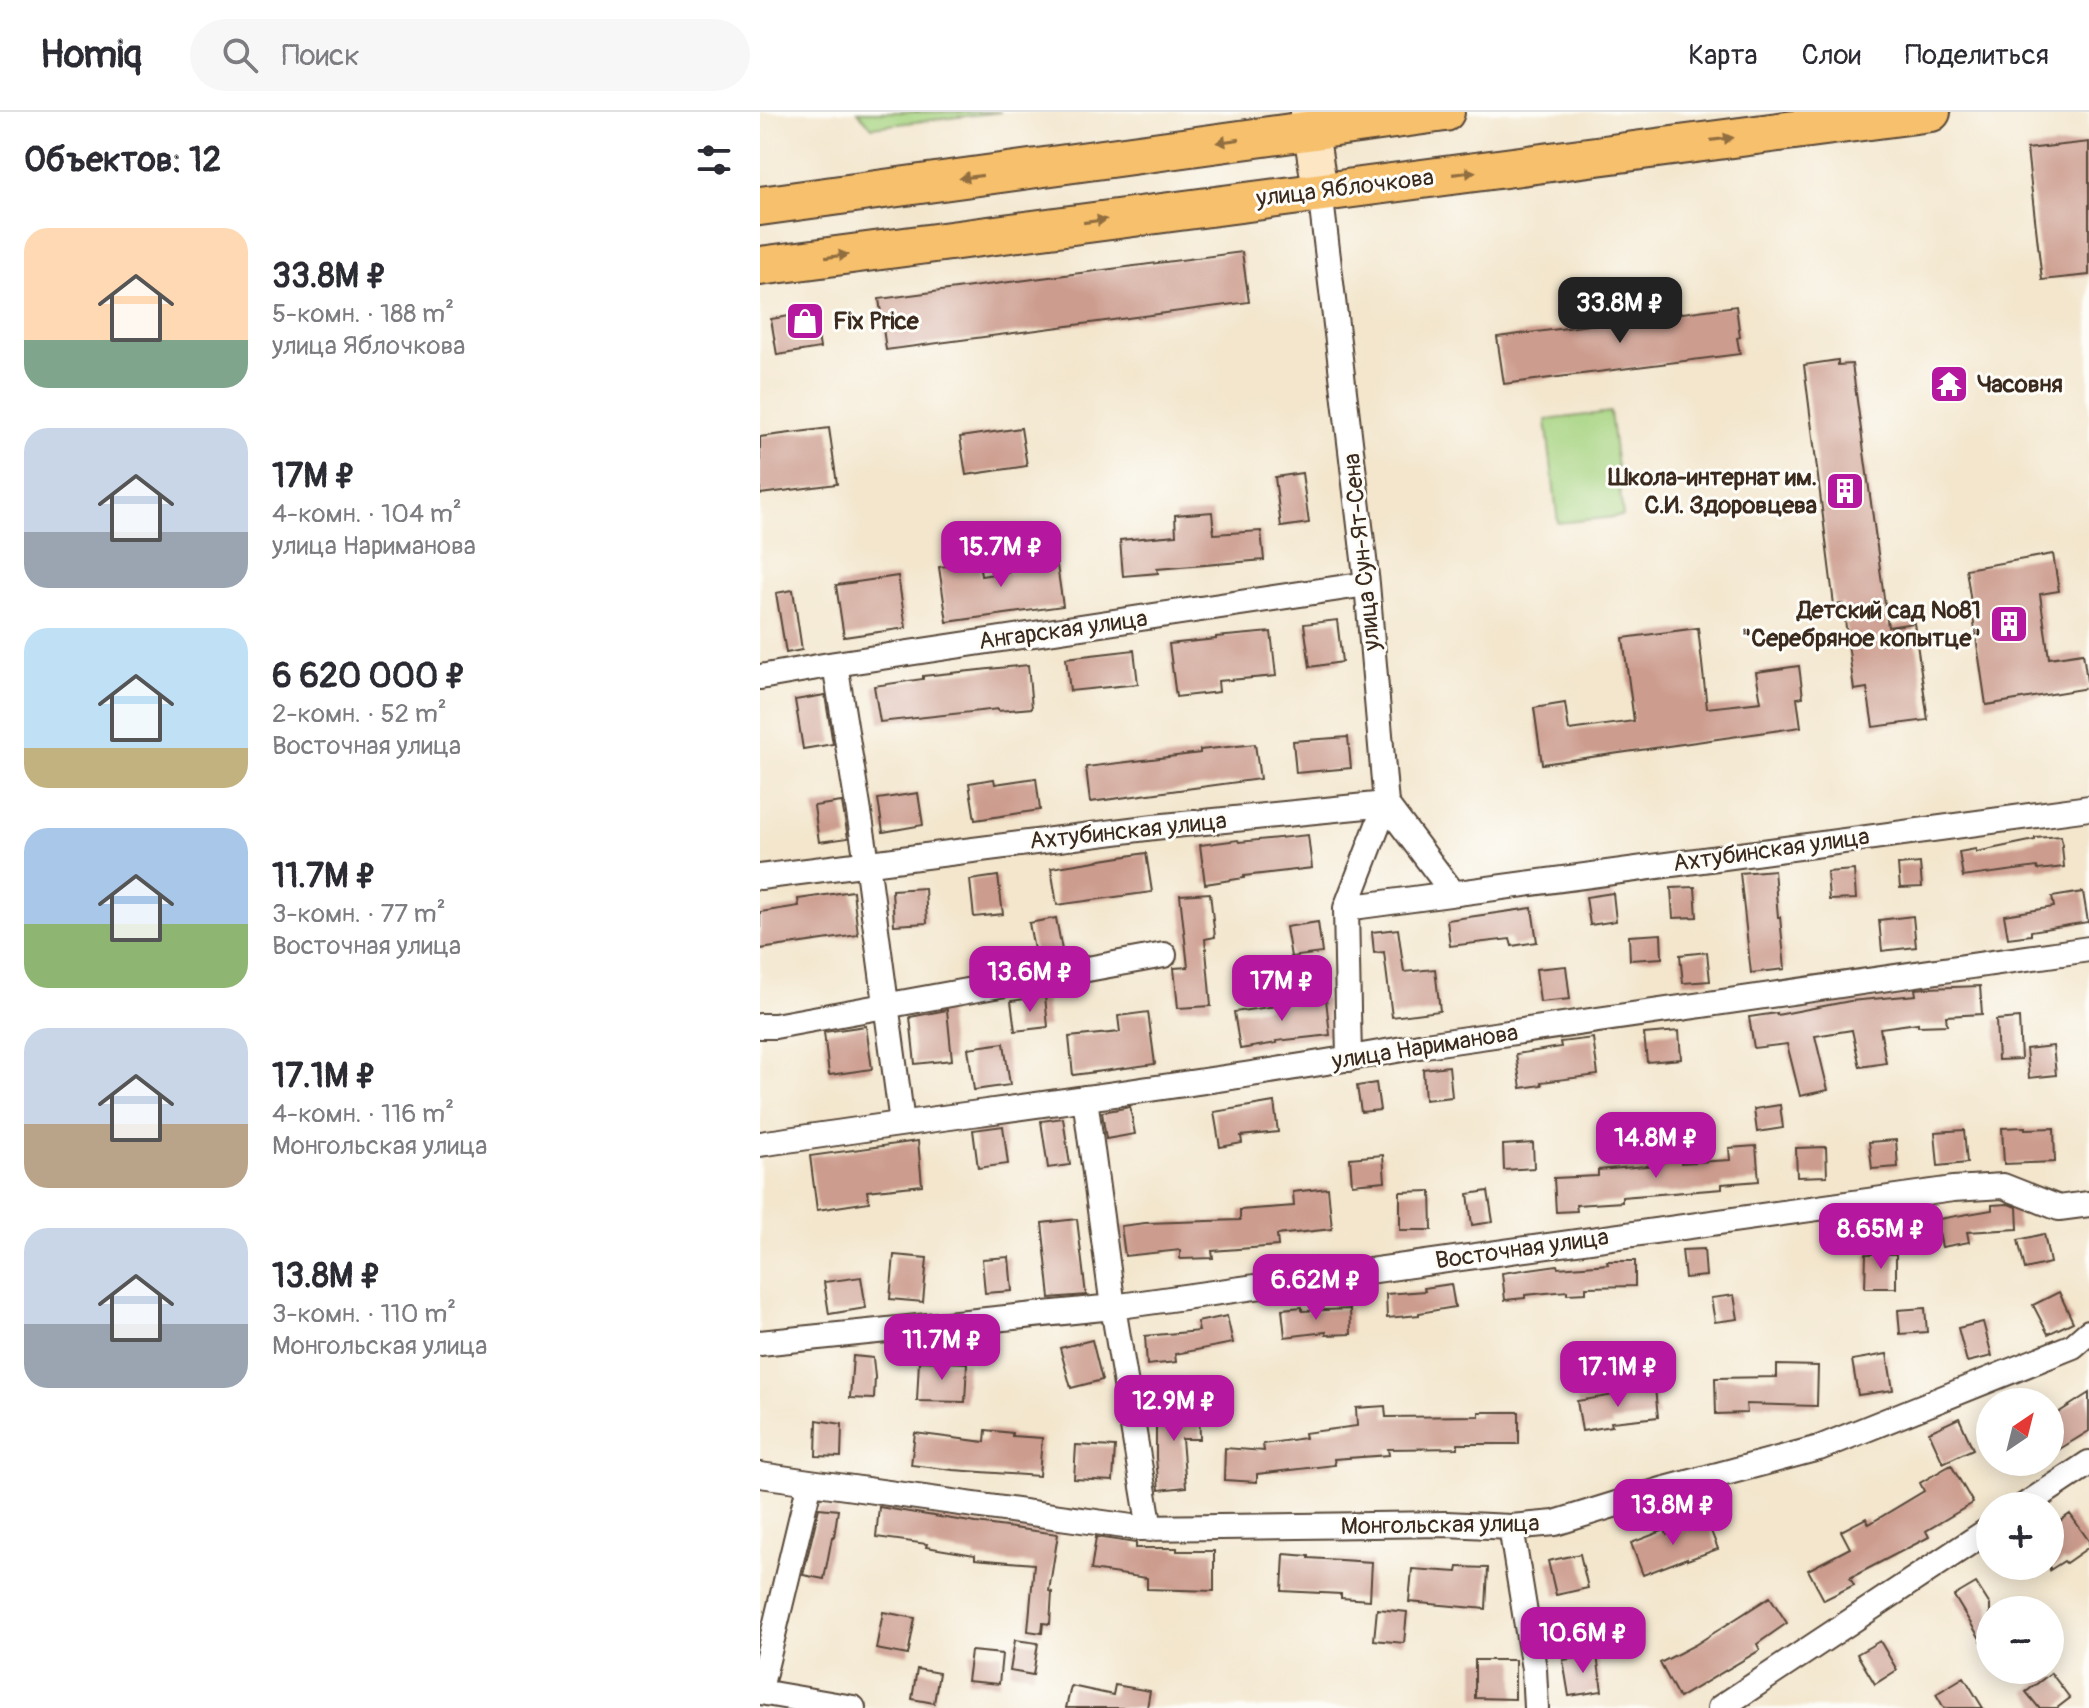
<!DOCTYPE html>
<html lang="ru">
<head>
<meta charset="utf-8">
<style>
  body { margin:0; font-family:Pangolin,sans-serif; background:#f7f7f7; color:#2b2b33; height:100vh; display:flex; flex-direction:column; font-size:30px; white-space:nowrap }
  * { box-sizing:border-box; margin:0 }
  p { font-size:26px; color:#7c7c81 }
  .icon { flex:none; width:44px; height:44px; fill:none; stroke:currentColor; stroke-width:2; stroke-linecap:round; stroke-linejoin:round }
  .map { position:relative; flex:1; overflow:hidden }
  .panel { display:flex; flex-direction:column; background:#fff; width:760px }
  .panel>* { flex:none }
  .needle { width:52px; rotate:35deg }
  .buttons { position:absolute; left:1216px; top:1276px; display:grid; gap:16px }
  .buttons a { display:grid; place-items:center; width:88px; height:88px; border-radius:50%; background:#fff; box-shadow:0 4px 20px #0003; font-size:40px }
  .price { position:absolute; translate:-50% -68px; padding:0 18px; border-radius:16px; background:#b5179e; color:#fff; font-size:26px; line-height:52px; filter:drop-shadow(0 2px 4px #0008) }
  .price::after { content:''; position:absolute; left:50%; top:48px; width:24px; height:18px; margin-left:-12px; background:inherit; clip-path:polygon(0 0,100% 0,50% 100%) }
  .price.active { background:#222; color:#fff }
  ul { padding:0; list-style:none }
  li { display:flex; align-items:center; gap:24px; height:200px; padding:0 24px }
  li span { display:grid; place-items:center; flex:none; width:224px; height:160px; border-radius:24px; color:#555 }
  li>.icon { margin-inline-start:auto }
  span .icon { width:96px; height:96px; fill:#fffc; stroke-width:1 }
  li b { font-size:34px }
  h2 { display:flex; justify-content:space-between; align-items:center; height:96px; padding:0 24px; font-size:34px }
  header { display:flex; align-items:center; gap:48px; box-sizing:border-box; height:112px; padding:0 40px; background:#fff; border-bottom:2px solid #e1e1e2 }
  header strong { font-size:38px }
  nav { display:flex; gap:44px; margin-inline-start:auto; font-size:28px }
  .search { width:560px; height:72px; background:#f7f7f7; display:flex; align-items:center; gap:20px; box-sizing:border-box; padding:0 28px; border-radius:44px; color:#7c7c81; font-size:30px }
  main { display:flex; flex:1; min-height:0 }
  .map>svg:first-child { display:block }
  .green { fill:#a7d482; stroke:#717f50; stroke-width:2 }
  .building { fill:#cc9c8e }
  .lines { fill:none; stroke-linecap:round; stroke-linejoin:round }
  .street-casing { stroke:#574638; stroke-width:28 }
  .secondary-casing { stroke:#574638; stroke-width:38 }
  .primary-casing { stroke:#574638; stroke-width:42 }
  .street { stroke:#fff; stroke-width:24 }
  .secondary { stroke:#fce6c4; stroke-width:34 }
  .primary { stroke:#f7c06c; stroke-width:38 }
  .oneway { fill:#906e41 }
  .labels { text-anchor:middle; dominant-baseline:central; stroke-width:6; stroke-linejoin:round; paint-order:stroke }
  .street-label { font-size:24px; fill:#3b2a1e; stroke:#fdfcf7 }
  .poi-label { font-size:24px; font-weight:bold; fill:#3b2a1e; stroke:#fdfcf7; text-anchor:start }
</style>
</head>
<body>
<header>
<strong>Homiq</strong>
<div class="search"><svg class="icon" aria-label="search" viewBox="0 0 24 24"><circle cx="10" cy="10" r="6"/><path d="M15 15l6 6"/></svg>Поиск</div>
<nav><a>Карта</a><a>Слои</a><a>Поделиться</a></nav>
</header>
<main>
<section class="panel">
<h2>Объектов: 12<svg class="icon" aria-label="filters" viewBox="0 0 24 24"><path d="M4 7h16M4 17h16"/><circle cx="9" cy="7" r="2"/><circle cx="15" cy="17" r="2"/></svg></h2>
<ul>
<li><span style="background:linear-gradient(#ffd9b3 70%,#7fa58c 0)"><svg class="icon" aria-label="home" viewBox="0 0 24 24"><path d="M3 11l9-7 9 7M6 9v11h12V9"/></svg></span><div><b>33.8M ₽</b><p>5-комн. · 188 m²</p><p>улица Яблочкова</p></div></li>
<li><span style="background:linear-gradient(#c9d6e8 65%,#9aa5b1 0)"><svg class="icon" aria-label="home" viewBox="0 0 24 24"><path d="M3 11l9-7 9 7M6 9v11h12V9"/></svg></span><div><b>17M ₽</b><p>4-комн. · 104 m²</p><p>улица Нариманова</p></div></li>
<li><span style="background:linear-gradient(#bfe0f5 75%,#c2b280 0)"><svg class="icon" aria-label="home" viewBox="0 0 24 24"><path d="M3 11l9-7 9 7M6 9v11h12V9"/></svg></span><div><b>6 620 000 ₽</b><p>2-комн. · 52 m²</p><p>Восточная улица</p></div></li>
<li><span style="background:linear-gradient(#a9c7e8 60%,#8fb573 0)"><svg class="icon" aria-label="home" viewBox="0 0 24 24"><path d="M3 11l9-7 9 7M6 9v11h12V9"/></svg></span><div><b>11.7M ₽</b><p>3-комн. · 77 m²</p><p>Восточная улица</p></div></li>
<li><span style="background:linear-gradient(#c9d6e8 60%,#b9a48a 0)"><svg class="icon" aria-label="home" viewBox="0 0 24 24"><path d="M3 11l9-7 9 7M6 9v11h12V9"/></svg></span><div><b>17.1M ₽</b><p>4-комн. · 116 m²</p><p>Монгольская улица</p></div></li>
<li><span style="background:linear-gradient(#c9d6e8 60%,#9aa5b1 0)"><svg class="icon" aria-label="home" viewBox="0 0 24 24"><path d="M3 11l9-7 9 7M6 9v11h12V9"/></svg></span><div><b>13.8M ₽</b><p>3-комн. · 110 m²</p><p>Монгольская улица</p></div></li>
</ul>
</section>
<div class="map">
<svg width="1329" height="1596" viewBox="0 0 1329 1596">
  <rect width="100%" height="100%" fill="#fdfcf7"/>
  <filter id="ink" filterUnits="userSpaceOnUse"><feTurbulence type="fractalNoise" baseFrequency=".0125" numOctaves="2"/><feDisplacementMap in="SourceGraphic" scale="16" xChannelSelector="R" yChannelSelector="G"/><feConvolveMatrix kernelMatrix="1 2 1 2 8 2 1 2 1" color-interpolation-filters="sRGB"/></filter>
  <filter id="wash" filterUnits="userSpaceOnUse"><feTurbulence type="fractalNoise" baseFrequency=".006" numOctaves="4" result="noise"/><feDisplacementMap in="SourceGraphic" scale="32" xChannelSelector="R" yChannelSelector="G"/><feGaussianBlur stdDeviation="1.8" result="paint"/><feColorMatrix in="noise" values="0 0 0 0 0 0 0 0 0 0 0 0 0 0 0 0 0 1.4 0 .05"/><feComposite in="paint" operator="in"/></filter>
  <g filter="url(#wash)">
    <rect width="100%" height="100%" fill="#f3e6cd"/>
    <path class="green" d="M98 0H241L112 15Z
      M850 300 863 404 798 411 786 308Z"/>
    <g id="blocks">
      <path class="building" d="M1329 30V163L1282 168 1267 37Z
        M482 140 489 190 126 238 119 187Z
        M976 194 980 225 977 226 980 242 744 272 737 225Z
        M54 200 60 236 17 243 11 207Z
        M1078 248V253L1092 252 1128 515 1154 511 1168 608 1113 615 1107 576 1094 578 1083 492 1074 493 1044 253Z
        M69 316 77 372 0 382V325Z
        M261 316 267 354 206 363 200 325Z
        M542 361 549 411 521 415 515 365Z
        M452 400 454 422 501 419 504 448 397 457 398 461 363 464 360 428 416 423 415 403Z
        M295 440 303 494 187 510 179 455 219 450 221 464 259 458 257 445Z
        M1293 442 1299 479 1280 482 1289 546 1323 541 1328 576 1226 593 1206 457Z
        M138 464 146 516 84 525 76 473Z
        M33 478 42 538 26 541 16 481Z
        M577 508 582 550 550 555 544 512Z
        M938 516 947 596 1001 590 996 560 1039 554 1043 585 1037 586 1041 615 782 652 774 596 805 591 809 618 874 609 863 526Z
        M511 520 516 564 458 569 459 580 416 585 409 532 456 527V525Z
        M374 538 378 572 310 579 306 546Z
        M268 553 272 596 238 599V597L120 610 114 574 163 567V564Z
        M65 583 73 632 43 637 35 588Z
        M588 625 591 656 536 661 533 629Z
        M495 632 500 667 330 690 326 655 440 641V638Z
        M276 666 280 698 215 708 209 671 234 667 235 672Z
        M158 681 163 713 123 720 118 687Z
        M82 690 88 726 59 730 54 694Z
        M548 723 552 756 484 764V766L445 772 440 733 478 728 479 730Z
        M1301 724 1304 755 1278 758 1277 755 1203 765 1199 740 1216 737V740L1275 728V726Z
        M386 741 392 780 297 793 291 756Z
        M1160 751 1162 775 1140 776 1138 753Z
        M1014 758 1018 805H1020L1025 857 991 861 980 761Z
        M1094 758 1096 787 1069 788 1067 760Z
        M238 764 243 802 214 805 210 768Z
        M935 775 937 805 913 806 911 776Z
        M165 776 167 811 134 813 132 778Z
        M93 779 98 823 0 837V800L39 794 38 787Z
        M1323 780 1328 810 1271 819V823L1248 826 1244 803 1294 795 1292 785Z
        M450 781 455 825 445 827 451 894 418 896 414 856 428 855 420 783Z
        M853 781 856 809 830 813 826 785Z
        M772 796 777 830 752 834 750 827 690 834 687 808Z
        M1153 804 1156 835 1122 839 1119 808Z
        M296 806 302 838 275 843 269 811Z
        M558 810 562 841 531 845 526 815Z
        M638 817 644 860 675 857 680 899 632 905 624 840 614 841 612 820Z
        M901 822 902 846 870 848 869 824Z
        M947 840 950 869 923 871 920 843Z
        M806 854 810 887 780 890 776 857Z
        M1220 874 1222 902 1186 904 1187 913 1158 914V911L1120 916 1126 951 1100 955 1092 918 1055 924 1068 978 1040 984 1027 932 994 936 989 905 1017 901V903L1090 889 1156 883 1155 877 1167 876Z
        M285 884 288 915 255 919 251 889Z
        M566 887 570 923 516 929 517 931 480 937 474 900Z
        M187 898 192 948 155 952 150 905Z
        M388 900 395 952 313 963 309 925 360 920 358 904Z
        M1259 906 1261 947 1238 948 1236 908Z
        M106 914 112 957 69 963 64 920Z
        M919 919 921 947 887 950 884 922Z
        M833 926 838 963 781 970 782 973 761 976 756 942 801 935 800 930Z
        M244 931 250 973 214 978 208 936Z
        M1293 934 1296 963 1269 966 1266 937Z
        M689 954 692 985 665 988 663 957Z
        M616 971 620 998 601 1000 597 974Z
        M514 990 518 1020 481 1024 482 1031 460 1035 454 1000Z
        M1020 993 1023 1016 997 1020 994 997Z
        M370 995 375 1022 346 1027 342 1000Z
        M303 1006 310 1053 288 1056 281 1009Z
        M243 1014 248 1052 218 1056 213 1018Z
        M1265 1015V1017L1294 1016 1295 1050 1244 1052 1242 1016Z
        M1204 1018 1207 1051 1178 1054 1175 1020Z
        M1136 1028 1138 1055 1112 1057 1109 1030Z
        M158 1029 162 1073 107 1079 109 1090 57 1098 50 1044Z
        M773 1031 774 1056 744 1058 743 1033Z
        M996 1034 999 1069 962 1072V1077L862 1085V1090L816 1093 817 1099 796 1100 794 1066 838 1064V1058L898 1053V1050L921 1048V1051L970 1048 969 1036Z
        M1066 1035 1067 1064 1037 1065 1036 1036Z
        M623 1043 625 1069 592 1072 590 1046Z
        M568 1076 572 1117 517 1123 518 1134 452 1139 453 1146 420 1147V1138L365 1144 361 1114 385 1111 480 1108V1098L534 1094 533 1080Z
        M671 1079 672 1118H640V1080Z
        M728 1079 733 1110 712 1113 708 1082Z
        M1248 1092 1257 1095 1258 1117 1207 1120 1209 1130 1182 1135 1179 1121 1162 1122 1161 1110 1232 1098V1093Z
        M317 1107 326 1183 290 1186 282 1111Z
        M1284 1122 1290 1151 1265 1157 1258 1128Z
        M944 1137 946 1164 925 1166 922 1138Z
        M1106 1142H1136V1176H1105Z
        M134 1143 167 1146 163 1190 130 1187Z
        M249 1145 252 1179 225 1181 222 1147Z
        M847 1149H875V1174L826 1175V1181L807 1182V1179L765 1183V1186L745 1188 742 1161 797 1153 798 1156 848 1152Z
        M101 1165 106 1196 69 1202 64 1170Z
        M691 1172 695 1195 659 1201V1203L627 1206 626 1182 665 1179 664 1176Z
        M1299 1180 1313 1210 1288 1222 1273 1193Z
        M974 1183 978 1207 955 1210 951 1186Z
        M542 1195V1199L590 1197 591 1222 566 1223V1220L525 1225 522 1197Z
        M1165 1196 1167 1220 1140 1222 1138 1198Z
        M467 1204 473 1231 415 1242 416 1250 387 1253 385 1224 439 1219 437 1210Z
        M1223 1210 1232 1244 1207 1250 1198 1216Z
        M332 1228 342 1268 311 1276 300 1236Z
        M1127 1242 1133 1278 1098 1283 1092 1248Z
        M93 1244 113 1246 115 1265 114 1287 90 1286Z
        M159 1249 207 1251 205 1290 157 1289Z
        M1017 1253 1058 1254 1057 1294 986 1292 987 1301 956 1302 955 1266 1017 1265Z
        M895 1276 898 1305 851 1310 852 1314 822 1319 817 1289 861 1282V1280Z
        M1329 1281V1319L1290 1343V1306Z
        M625 1294 626 1305 719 1304V1300H759V1332H698V1336L628 1337 629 1343 574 1347 575 1353 497 1362V1370L464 1368 465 1336 504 1339 503 1332 545 1326 544 1321 597 1314 596 1296Z
        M439 1295 440 1327H422L426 1375 399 1378 396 1346V1296Z
        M1199 1306 1213 1337 1183 1351 1169 1320Z
        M57 1308 82 1312 81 1345 56 1344Z
        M226 1318 252 1321V1324L282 1326 279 1364 193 1358 151 1353 155 1321 225 1330Z
        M316 1333 355 1335 353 1369 314 1367Z
        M1191 1353 1213 1391 1166 1419 1169 1425 1090 1466 1094 1473 1064 1488 1048 1458 1090 1436 1081 1419 1106 1406 1109 1412 1164 1379 1160 1371Z
        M119 1395 216 1411 298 1422 289 1479 292 1480 290 1512 283 1511 282 1521 268 1519 274 1452 215 1447V1443L166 1435 167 1432 116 1425Z
        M59 1396 78 1398 74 1425H72L64 1467 43 1463Z
        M1310 1402 1329 1429V1435L1306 1451 1304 1449 1290 1458V1416Z
        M947 1409 958 1437 927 1448V1446L883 1463 871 1431 905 1418 907 1423Z
        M336 1425 376 1431V1436H417V1439H454V1479L387 1477V1466L331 1458Z
        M524 1442 549 1444V1446L612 1450 610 1488 581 1486V1482L522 1479Z
        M820 1442 828 1476 796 1483 788 1449Z
        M698 1455 728 1456 726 1497 649 1490 652 1457 697 1460Z
        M1216 1471 1230 1493V1543L1194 1484Z
        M1010 1485 1027 1511 997 1532 1000 1538 919 1586 900 1551 935 1533Z
        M617 1497 647 1500 644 1531 614 1528Z
        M123 1500 155 1506 148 1543 116 1537Z
        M255 1528 278 1531 273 1563 250 1559Z
        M1120 1529 1137 1558 1115 1572 1097 1542Z
        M211 1539 242 1542 239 1572 207 1569Z
        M837 1543 842 1579 809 1584 803 1548Z
        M715 1548H755V1587L715 1586Z
        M157 1557 179 1561 174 1591 152 1587Z
        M1291 1561 1310 1586 1297 1596H1279L1266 1580Z
        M1204 1565 1223 1596H1184L1176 1582Z
        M355 1573 390 1579 387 1596H306L311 1574 353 1583Z"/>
    </g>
  </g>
  <g filter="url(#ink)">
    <use href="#blocks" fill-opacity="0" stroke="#574638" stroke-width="2"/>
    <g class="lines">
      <g class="street-casing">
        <path id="street" d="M560 79 607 472 626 692 586 796 589 947
          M75 552 107 750 142 1011
          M0 565 75 552 607 472
          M0 765 394 715 626 692 693 781
          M586 796 1329 696
          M0 914H15L404 843
          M325 986 353 1195 390 1417
          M0 1032C222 999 445 973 665 933L1329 837
          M0 1231 353 1195 1193 1077 1243 1074 1299 1096 1329 1092
          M0 1363 379 1416 686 1412 751 1415 795 1411 905 1377 1059 1336 1313 1234 1329 1220
          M1264 1394 1329 1351
          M751 1415 774 1557 776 1596
          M0 1577 50 1370
          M0 1580 93 1596
          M960 1596 1230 1417"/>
      </g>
      <g class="secondary-casing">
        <path id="secondary" d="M548 0 560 79"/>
      </g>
      <g class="primary-casing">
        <path id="primary" d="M0 94 685 0
          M0 154 1171 0"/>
      </g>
      <use href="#street" class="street"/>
      <use href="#secondary" class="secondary"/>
      <use href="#primary" class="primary"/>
    </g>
    <defs><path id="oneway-solid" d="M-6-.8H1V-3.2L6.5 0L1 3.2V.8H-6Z" transform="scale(2)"/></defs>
    <g class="oneway">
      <use href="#oneway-solid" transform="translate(962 27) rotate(-7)"/>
      <use href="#oneway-solid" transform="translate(468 29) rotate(172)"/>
      <use href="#oneway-solid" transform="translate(704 61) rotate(-7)"/>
      <use href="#oneway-solid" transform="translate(211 65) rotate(172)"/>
      <use href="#oneway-solid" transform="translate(335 109) rotate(-8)"/>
      <use href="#oneway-solid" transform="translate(77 144) rotate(-8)"/>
    </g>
  </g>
  <defs>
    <g id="shop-square" transform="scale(2)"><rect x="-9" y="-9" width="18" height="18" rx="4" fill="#b5179e" stroke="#fdfcf7"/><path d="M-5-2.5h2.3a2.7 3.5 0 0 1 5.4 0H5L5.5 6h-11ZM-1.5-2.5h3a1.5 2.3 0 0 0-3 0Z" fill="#fff"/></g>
    <g id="temple-square" transform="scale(2)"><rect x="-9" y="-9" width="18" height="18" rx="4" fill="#b5179e" stroke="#fdfcf7"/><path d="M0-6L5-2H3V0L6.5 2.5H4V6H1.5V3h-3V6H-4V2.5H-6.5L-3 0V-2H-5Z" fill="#fff"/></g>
    <g id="building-square" transform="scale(2)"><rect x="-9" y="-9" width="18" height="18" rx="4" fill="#b5179e" stroke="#fdfcf7"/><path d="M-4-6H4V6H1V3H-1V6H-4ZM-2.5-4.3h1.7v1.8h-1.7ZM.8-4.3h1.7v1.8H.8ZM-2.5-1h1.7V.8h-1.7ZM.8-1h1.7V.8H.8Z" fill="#fff"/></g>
  </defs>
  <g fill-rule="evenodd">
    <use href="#shop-square" x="45" y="209"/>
    <use href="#temple-square" x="1189" y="272"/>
    <use href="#building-square" x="1085" y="379"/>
    <use href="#building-square" x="1249" y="512"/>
  </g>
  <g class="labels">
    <g class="street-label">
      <text transform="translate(585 76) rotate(-7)">улица Яблочкова</text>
      <text transform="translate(602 440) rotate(-96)">улица Сун-Ят-Сена</text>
      <text transform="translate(303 518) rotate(-8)">Ангарская улица</text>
      <text transform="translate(368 719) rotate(-6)">Ахтубинская улица</text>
      <text transform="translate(1011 738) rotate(-8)">Ахтубинская улица</text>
      <text transform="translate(665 935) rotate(-9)">улица Нариманова</text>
      <text transform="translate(762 1137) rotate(-8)">Восточная улица</text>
      <text transform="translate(680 1413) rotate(-1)">Монгольская улица</text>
    </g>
    <g class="poi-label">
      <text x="73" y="209">Fix Price</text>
      <text x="1217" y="272">Часовня</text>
      <text x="1057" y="365" text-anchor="end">Школа-интернат им.<tspan x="1057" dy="28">С.И. Здоровцева</tspan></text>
      <text x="1221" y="498" text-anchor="end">Детский сад №81<tspan x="1221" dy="28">"Серебряное копытце"</tspan></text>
    </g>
  </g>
</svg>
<div class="buttons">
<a><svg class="needle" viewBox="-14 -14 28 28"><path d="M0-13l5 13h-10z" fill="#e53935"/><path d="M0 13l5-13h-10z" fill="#7c7c81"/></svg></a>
<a>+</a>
<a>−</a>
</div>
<b class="price active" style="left:860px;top:233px">33.8M ₽</b>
<b class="price" style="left:241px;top:477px">15.7M ₽</b>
<b class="price" style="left:270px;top:902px">13.6M ₽</b>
<b class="price" style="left:522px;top:911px">17M ₽</b>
<b class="price" style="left:896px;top:1068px">14.8M ₽</b>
<b class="price" style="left:1121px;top:1159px">8.65M ₽</b>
<b class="price" style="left:556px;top:1210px">6.62M ₽</b>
<b class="price" style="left:182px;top:1270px">11.7M ₽</b>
<b class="price" style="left:858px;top:1297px">17.1M ₽</b>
<b class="price" style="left:414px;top:1331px">12.9M ₽</b>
<b class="price" style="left:913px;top:1435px">13.8M ₽</b>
<b class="price" style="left:823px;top:1563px">10.6M ₽</b>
</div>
</main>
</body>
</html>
